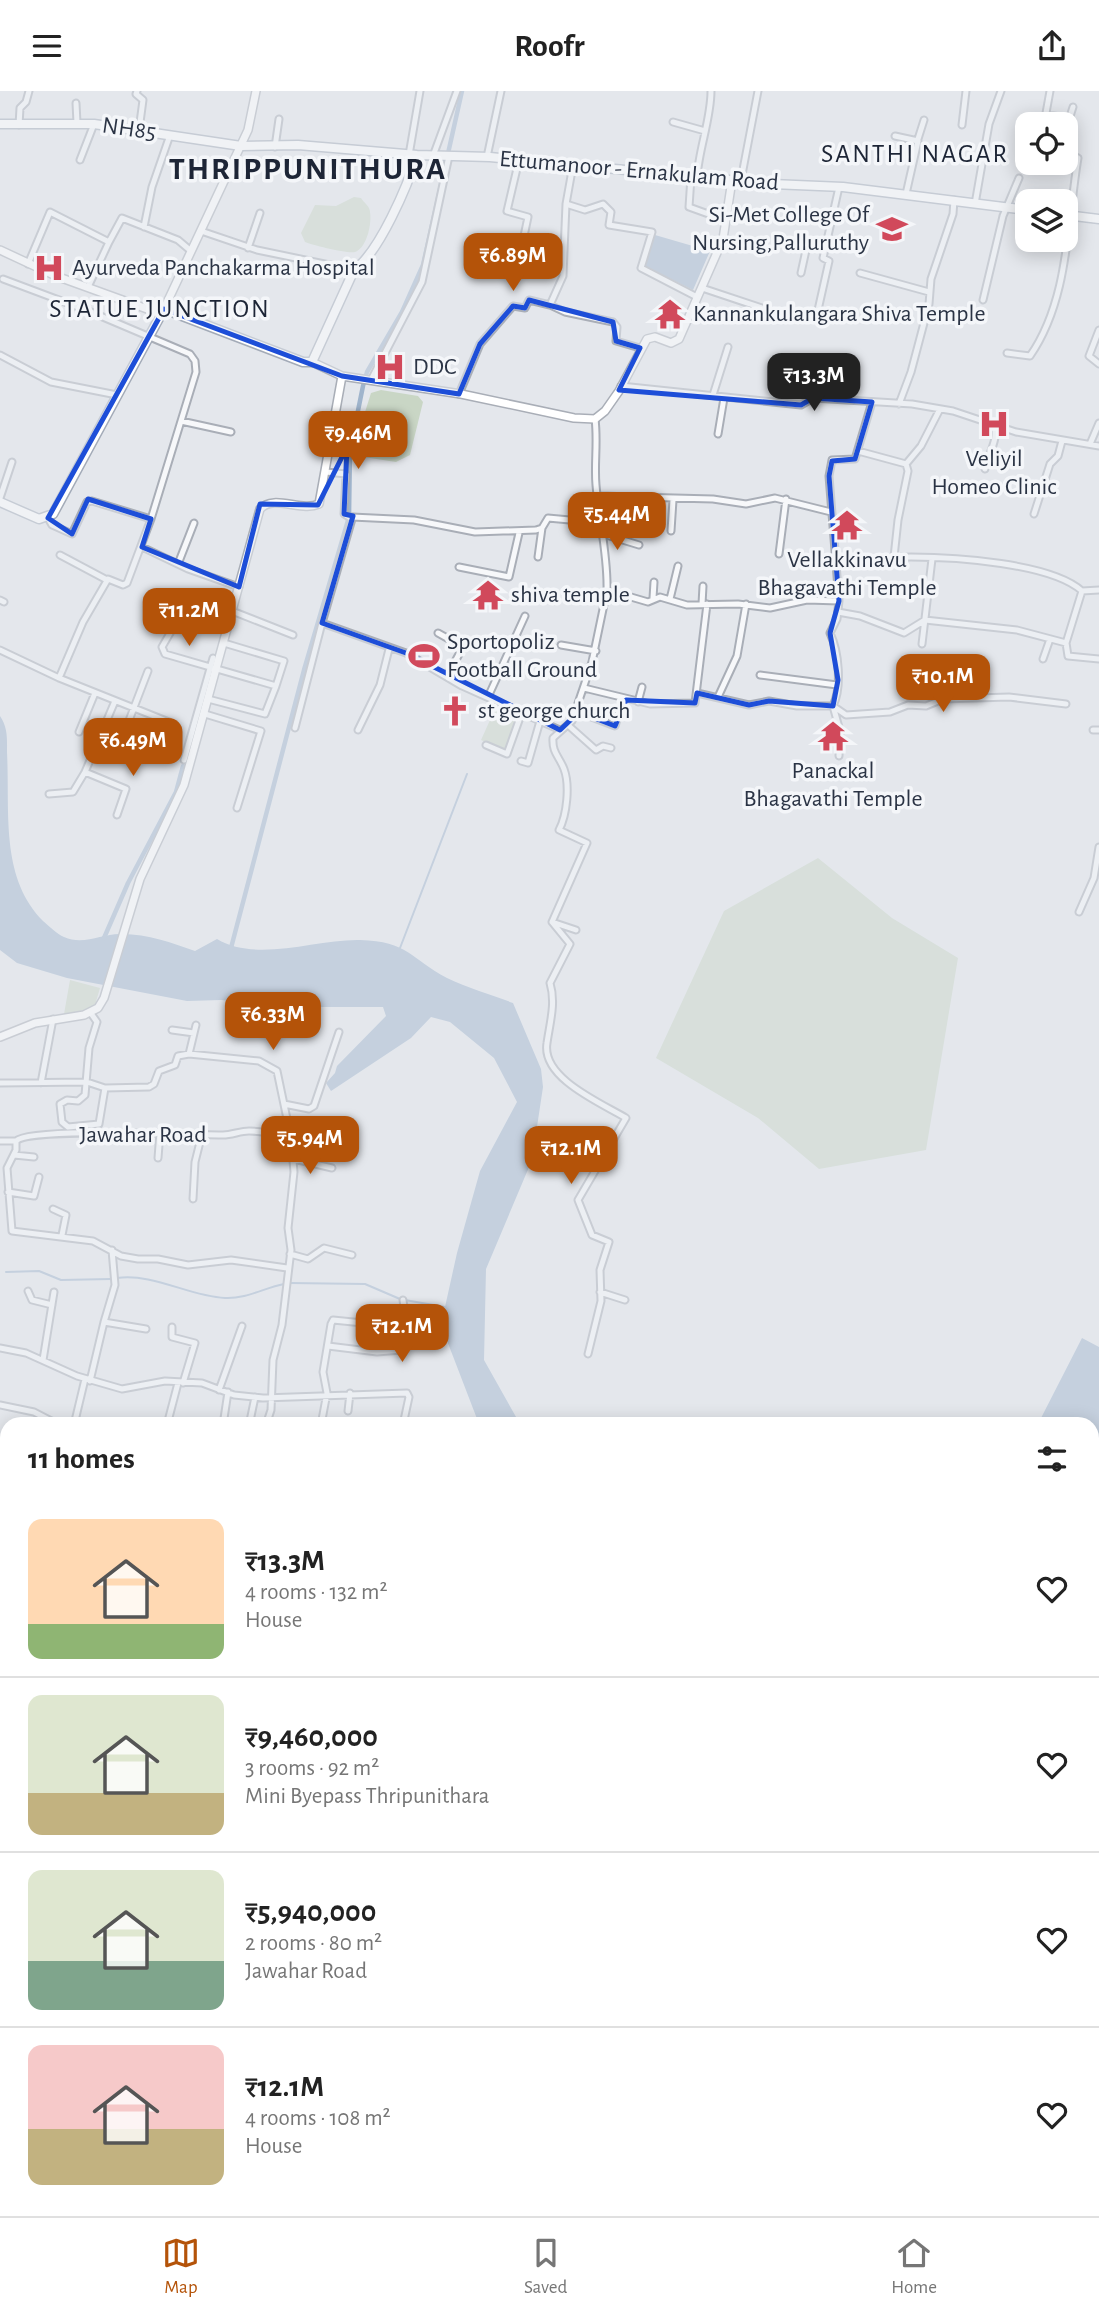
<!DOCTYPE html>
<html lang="en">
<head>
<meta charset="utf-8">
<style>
  body { margin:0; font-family:"Alegreya Sans",sans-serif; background:#f2f2f2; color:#222; height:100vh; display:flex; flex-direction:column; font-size:26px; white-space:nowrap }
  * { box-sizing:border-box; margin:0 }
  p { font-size:23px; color:#767676 }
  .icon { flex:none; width:38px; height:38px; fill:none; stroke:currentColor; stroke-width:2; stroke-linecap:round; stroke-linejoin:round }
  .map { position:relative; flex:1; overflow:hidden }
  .side { position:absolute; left:0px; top:1326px; width:1099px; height:800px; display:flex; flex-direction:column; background:#fff; border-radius:21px 21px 0 0; box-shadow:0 4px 18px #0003 }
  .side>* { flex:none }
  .tools { position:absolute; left:1015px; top:21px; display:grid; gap:14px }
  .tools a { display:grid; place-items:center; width:63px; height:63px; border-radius:14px; background:#fff; box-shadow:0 4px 18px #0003; font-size:35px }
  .price { position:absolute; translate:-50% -60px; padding:0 16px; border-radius:14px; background:#b45309; color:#fff; font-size:23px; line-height:46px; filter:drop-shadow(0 2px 4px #0008) }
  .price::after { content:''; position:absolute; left:50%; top:42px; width:21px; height:16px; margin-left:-10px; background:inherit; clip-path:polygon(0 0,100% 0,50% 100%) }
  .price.selected { background:#222; color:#fff }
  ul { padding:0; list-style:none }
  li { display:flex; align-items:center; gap:21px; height:175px; padding:0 28px }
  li+li { border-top:2px solid #e0e0e0 }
  li span { display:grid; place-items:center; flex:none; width:196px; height:140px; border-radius:14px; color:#555 }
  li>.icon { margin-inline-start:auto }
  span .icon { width:84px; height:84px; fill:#fffc; stroke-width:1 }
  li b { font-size:30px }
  h2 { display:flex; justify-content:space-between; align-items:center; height:84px; padding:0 28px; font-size:30px }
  header { display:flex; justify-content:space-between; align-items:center; height:91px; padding:0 28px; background:#fff; font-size:32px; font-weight:700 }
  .tab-bar { display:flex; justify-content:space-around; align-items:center; height:98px; border-top:2px solid #e0e0e0; background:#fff; font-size:19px; color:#767676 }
  .tab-bar a { display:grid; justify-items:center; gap:4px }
  .tab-bar .selected { color:#b45309 }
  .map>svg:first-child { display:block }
  .green { fill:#c9d6c5 }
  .water { fill:#9fb4cc }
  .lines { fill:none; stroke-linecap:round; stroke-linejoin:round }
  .stream { stroke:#9fb4cc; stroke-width:2 }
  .canal { stroke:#9fb4cc; stroke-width:4.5 }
  .street-casing { stroke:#a9aeb7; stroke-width:9 }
  .secondary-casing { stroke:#a9aeb7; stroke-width:10 }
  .primary-casing { stroke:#a3abb8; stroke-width:11 }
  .highway-casing { stroke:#8b94a3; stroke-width:13 }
  .street { stroke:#f7f8fa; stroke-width:5 }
  .secondary { stroke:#fff; stroke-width:7 }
  .primary { stroke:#fff; stroke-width:8 }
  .highway { stroke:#fff; stroke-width:10 }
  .marked { fill:none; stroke:#1d4ed8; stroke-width:5; stroke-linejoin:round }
  .labels { text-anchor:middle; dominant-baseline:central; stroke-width:7; stroke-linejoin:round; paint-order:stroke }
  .street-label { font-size:24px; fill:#2b3445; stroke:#f4f6f9 }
  .poi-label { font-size:24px; fill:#2b3445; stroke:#f4f6f9; text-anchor:start }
  .neighbourhood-label { font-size:26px; letter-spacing:2px; fill:#1d2536; stroke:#f4f6f9 }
  .district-label { font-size:32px; font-weight:bold; letter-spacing:2px; fill:#1d2536; stroke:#f4f6f9 }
</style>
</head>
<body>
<header><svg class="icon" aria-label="menu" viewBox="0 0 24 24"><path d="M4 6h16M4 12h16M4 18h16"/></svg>Roofr<svg class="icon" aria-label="share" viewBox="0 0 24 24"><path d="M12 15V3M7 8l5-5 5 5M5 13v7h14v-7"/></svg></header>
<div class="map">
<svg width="1099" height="2125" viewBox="0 0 1099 2125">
  <rect width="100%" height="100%" fill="#e4e7ec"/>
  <path class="green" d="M354 106 361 107C364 112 370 115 370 121 372 132 367 157 355 161 348 163 312 154 305 151L301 142 315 114 336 115Z
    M381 299 418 305 423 311 410 364 396 371 357 365 360 337 371 302Z
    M495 618 517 626 504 660 481 649Z
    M818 767 892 827 958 867 926 1059 819 1078 758 1027 656 967 724 820Z
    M70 889 100 897 95 914 85 919 64 923Z"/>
  <path class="water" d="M655 144 710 160 693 199 642 174Z
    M0 625C8 637 7 648 7 661 10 723 0 786 43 830 49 835 57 843 64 846 84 855 103 842 122 843 148 843 172 852 195 860L217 848C257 872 316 848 360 849 408 850 411 868 447 887 468 897 492 904 513 912L541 978 543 996 532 1069 486 1178 484 1269 520 1333H479L441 1234 457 1162 480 1080 517 1011 494 967 450 931 431 926 411 947 331 1000 326 992 335 982 337 975 386 925 383 916H292L221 909 187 910 67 887 17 872 0 859Z
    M1082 1247 1099 1256V1504L1092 1495V1334L1032 1333 1040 1329Z
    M1092 2093H1099V2125H859L875 2119H1092Z
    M244 2119H341L340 2125H244Z
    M403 2119H512L517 2125H406Z"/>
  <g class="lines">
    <path class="stream" d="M400 857 467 683
      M6 1181 39 1180 61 1189 111 1188
      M117 1187C154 1182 188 1205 225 1207 246 1208 264 1197 284 1193
      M290 1192 365 1193 400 1208
      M405 1209 445 1216
      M1092 1841 1095 1853 1093 1901
      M1092 1901 1099 1908
      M0 2088 2 2079
      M0 2110 7 2111"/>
    <path class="canal" d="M104 847 128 792 176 701 183 675
      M231 857 304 579 349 426 350 359 363 295 367 281 402 221 423 174 462 0"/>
    <g class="street-casing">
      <path id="street" d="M137 0 136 3 143 9 139 39
        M76 12 77 32
        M1045 24 1069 27
        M673 31 705 40
        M1044 33 1050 0
        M19 34 20 17 26 11 29 0
        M962 34 966 0
        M1066 38 1073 16
        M895 45 918 50 906 103
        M918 48 924 29
        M275 56 279 28
        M409 64 420 0
        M433 65 457 0
        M487 66 501 0
        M80 69 94 33
        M519 69 507 120 528 126 524 145
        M573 74 566 113 585 119 603 113 611 121 609 134 652 141 641 177 697 206
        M691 86 689 116 725 129
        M697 86C699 57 711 28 711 0
        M741 89 758 0
        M975 113 989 33 1001 0
        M144 136 152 96 170 44
        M201 140 257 159 354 179
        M248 157 260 122
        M28 173 50 121 109 151 122 127 178 149 191 160
        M801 182 808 150 826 153
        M860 182 929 201
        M88 196 109 151
        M702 197 783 224 816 228 829 170 823 167 839 96
        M983 209 1003 125 1019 87
        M550 214 565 221 613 231 617 236 616 250 640 257
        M1099 239 1089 265 1099 273
        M1007 262 1030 265C1069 209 1067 133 1078 67L1066 61
        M0 264 51 291 117 304
        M789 269 785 292 813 307
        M371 289 422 191 449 65
        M621 295 801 314 813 307 912 313 953 320 1016 341 1099 355
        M459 303 480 253 513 215 525 217 529 209 550 214 563 185 566 113
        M713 304 728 256
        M899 313 911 281 929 213 931 188 953 123 954 109
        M595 328C598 351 594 373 596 394 599 430 608 464 607 499L648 511 660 506 687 514 738 513 770 517 807 509 839 510
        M181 330 231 341
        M718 343 724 307
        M1090 353 1099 332
        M858 360 906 373
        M985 378C988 362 999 350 994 333
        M326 381 346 383 344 423 352 428 322 532 406 562 462 595 560 639
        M598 405 713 408 746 413 775 407 831 421
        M0 407 12 371
        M1034 423 1050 373 1058 365 1062 350
        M352 426 414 429 475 441 536 439 542 437 548 427 602 432
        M48 427 52 434 72 443 87 411 92 410 151 428
        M671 440 673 409
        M603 443 639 454
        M142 456 188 478 239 496
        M779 463 786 408
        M60 464 107 489
        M538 466 542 437
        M894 466 898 429 908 380 906 373 921 355 940 318
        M836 472C861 471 886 466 911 466 954 466 1051 472 1082 500L1099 499
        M178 473 194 432
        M459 476 509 486 519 442
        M653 507 654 491
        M670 508 678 475
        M0 509 4 511
        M702 513 703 495
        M232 520 293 544
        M838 521 860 525 904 542 925 529 1017 539 1066 552 1068 565 1099 568
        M192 532 177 530 162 556 165 563 276 595 284 570 224 552
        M438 542 463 556 447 585
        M1066 552 1082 500
        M922 553 932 468
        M561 554 596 560
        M0 559 59 587 83 531 108 488 123 494 127 492 151 428 196 281 195 270 190 263 91 221 3 188
        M1043 568 1050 548
        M760 584 837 594
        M59 587 169 631
        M584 597 650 613 695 612 707 513
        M697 602 749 614 769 610 797 615H833C842 596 839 561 830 542L837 528 839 510 829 385 832 369 855 368 872 311
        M488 606 525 525
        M718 606 737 565 746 513
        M208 608 265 623 276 595
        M638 611 642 596
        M833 615 846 624 890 621 908 614 926 615 943 608 1009 606 1066 613
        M833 615 840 640 839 665
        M576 620 615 635 624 607
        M205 623 261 640 237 717
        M569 635 596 659 603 655 611 657
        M295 637 322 532
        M358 639 380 594 389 558
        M1093 639H1099
        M79 641 95 602
        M123 645 148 580
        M486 654 507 663 522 621
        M184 669 213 567
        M521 670 528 672 540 630
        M85 681 126 698 117 724
        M49 703 73 701 85 681 115 610
        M1079 821 1094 787 1099 756
        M552 831 576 839
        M90 921 97 931 89 957 85 1004 78 1010 67 1009 60 1013 62 1031 68 1036 99 1033 105 997 149 996 154 993 159 980 175 974 178 965 189 963 259 970 277 980 291 1047
        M172 939 194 942
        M189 963 196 934
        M0 992 87 991 105 997
        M41 992 53 928
        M284 1013 309 1018 314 1015 339 941
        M0 1050H16C30 1036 192 1044 223 1044 232 1044 240 1040 249 1040 264 1040 277 1044 291 1047L294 1081 288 1137 291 1159 282 1234 273 1269 271 1319 266 1334
        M16 1050V1059L7 1077 12 1140 93 1150 121 1165 138 1168H158L188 1174 231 1169 287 1177
        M14 1064 34 1066
        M158 1067 160 1041
        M294 1068 332 1077
        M8 1101 34 1105 39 1086
        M193 1108 195 1071 202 1043
        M53 1118 66 1124 62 1144
        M112 1159 115 1194 104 1231 146 1238
        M290 1163 308 1168 324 1157 352 1164
        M28 1200 32 1209 52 1214
        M600 1201 625 1209
        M172 1236V1246L195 1252 183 1292
        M328 1255 377 1261 402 1259 409 1252 403 1209
        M0 1257 26 1262 77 1285 122 1298 165 1290 202 1292 234 1304 263 1307 407 1302 409 1306 403 1334
        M588 1263 601 1210 600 1179 609 1151 592 1144 578 1109 626 1027C601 1012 541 987 547 952 550 931 556 912 550 892L570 853 552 831 587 752 559 739C567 724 570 694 564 678 559 665 552 662 553 647L572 630 592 571 607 499
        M43 1269 54 1201
        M90 1290 104 1231
        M219 1299 242 1235
        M0 1314 34 1321 59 1334
        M348 1320 350 1302
        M250 1330 255 1306
        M74 1334 85 1288
        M167 1334 178 1292
        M223 1334 228 1301
        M321 1334 327 1302 323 1281 331 1233 333 1229 363 1232
        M0 1385 7 1386
        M0 1432 7 1433
        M0 1493H7
        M0 1516 7 1517
        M0 1655 7 1657
        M1 1755 7 1759
        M5 1792 7 1782
        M0 1844 7 1835
        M0 1912H7
        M0 2002 7 2003
        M1092 2005 1099 2010 1096 2040 1099 2090
        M1 2077 7 2051
        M0 2114 7 2115
        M25 2119 52 2125
        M361 2119V2125
        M73 2125 75 2119"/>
    </g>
    <g class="secondary-casing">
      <path id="secondary" d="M0 159 56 185 161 223
        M164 218 248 39 256 0
        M312 271 342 285 461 303 574 327 595 328 605 320 619 300 647 248 655 246 671 252 679 248 723 148 732 89
        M0 946 35 932 84 924 98 917 104 907 140 788 184 694 260 418C274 403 301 421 319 413L342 285"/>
    </g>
    <g class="primary-casing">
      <path id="primary" d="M0 33H94L241 55 298 54 417 64 490 66 772 93 843 96 1027 119
        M1066 124 1099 128
        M0 411 39 428 53 423 164 218 303 271H312L354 179C379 162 408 94 417 64"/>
    </g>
    <g class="highway-casing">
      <path id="highway" d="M0 1401V1422"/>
    </g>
    <use href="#street" class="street"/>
    <use href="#secondary" class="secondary"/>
    <use href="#primary" class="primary"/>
    <use href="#highway" class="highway"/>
  </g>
  <path d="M0 0H1099V2125H0ZM529 209 613 231 616 250 640 257 619 299 801 314 813 307 872 311 855 368 832 370 829 385 839 510 830 542 838 589 833 615 769 610 749 614 697 602 695 612 626 609 615 635 579 621 560 639 406 562 322 532 353 425 344 423 347 356 318 414 260 413 239 496 142 456 151 428 88 408 72 443 48 427 164 218 342 285 459 303 480 253 513 215 525 217Z" fill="#e4e7ec" fill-opacity=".55" fill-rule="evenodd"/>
  <path class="marked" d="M529 209 613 231 616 250 640 257 619 299 801 314 813 307 872 311 855 368 832 370 829 385 839 510 830 542 838 589 833 615 769 610 749 614 697 602 695 612 626 609 615 635 579 621 560 639 406 562 322 532 353 425 344 423 347 356 318 414 260 413 239 496 142 456 151 428 88 408 72 443 48 427 164 218 342 285 459 303 480 253 513 215 525 217Z"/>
  <defs>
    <g id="university-bare" transform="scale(2.415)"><path d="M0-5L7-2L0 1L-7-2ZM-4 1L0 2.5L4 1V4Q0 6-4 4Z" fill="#d1495b" stroke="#f4f6f9" stroke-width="2.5" paint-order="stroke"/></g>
    <g id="hospital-bare" transform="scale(2.415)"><path d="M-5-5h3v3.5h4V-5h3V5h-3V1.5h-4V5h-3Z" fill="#d1495b" stroke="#f4f6f9" stroke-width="2.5" paint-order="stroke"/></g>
    <g id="temple-bare" transform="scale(2.415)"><path d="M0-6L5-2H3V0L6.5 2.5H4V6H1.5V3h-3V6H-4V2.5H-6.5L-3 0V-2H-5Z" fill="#d1495b" stroke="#f4f6f9" stroke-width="2.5" paint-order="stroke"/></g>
    <g id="stadium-bare" transform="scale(2.415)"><path d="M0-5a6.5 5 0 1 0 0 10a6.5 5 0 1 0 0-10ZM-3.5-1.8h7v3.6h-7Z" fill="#d1495b" stroke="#f4f6f9" stroke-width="2.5" paint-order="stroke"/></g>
    <g id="church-bare" transform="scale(2.415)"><path d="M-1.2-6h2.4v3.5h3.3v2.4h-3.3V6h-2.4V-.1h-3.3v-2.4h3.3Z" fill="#d1495b" stroke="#f4f6f9" stroke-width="2.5" paint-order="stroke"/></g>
  </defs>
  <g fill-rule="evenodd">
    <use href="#university-bare" x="892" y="138"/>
    <use href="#hospital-bare" x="49" y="177"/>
    <use href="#temple-bare" x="670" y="223"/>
    <use href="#hospital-bare" x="390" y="276"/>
    <use href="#hospital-bare" x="994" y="333"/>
    <use href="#temple-bare" x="847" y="434"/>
    <use href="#temple-bare" x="488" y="504"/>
    <use href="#stadium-bare" x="424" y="565"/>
    <use href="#church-bare" x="455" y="620"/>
    <use href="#temple-bare" x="833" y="645"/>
  </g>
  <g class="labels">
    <g class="street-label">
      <text transform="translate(129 38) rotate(8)">NH85</text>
      <text transform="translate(639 80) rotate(5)">Ettumanoor - Ernakulam Road</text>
      <text x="143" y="1044">Jawahar Road</text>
    </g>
    <g class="poi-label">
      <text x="869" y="124" text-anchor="end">Si-Met College Of<tspan x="869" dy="28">Nursing,Palluruthy</tspan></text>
      <text x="72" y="177">Ayurveda Panchakarma Hospital</text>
      <text x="693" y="223">Kannankulangara Shiva Temple</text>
      <text x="413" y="276">DDC</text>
      <text x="994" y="368" text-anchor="middle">Veliyil<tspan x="994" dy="28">Homeo Clinic</tspan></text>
      <text x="847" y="469" text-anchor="middle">Vellakkinavu<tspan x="847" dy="28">Bhagavathi Temple</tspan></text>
      <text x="511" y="504">shiva temple</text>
      <text x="447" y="551">Sportopoliz<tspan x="447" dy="28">Football Ground</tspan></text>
      <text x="478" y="620">st george church</text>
      <text x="833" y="680" text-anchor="middle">Panackal<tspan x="833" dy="28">Bhagavathi Temple</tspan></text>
    </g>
    <g class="neighbourhood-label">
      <text x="915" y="63">SANTHI NAGAR</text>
      <text x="160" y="218">STATUE JUNCTION</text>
    </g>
    <g class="district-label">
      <text x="308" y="78">THRIPPUNITHURA</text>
    </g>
  </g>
</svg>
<div class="tools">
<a><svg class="icon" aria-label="locate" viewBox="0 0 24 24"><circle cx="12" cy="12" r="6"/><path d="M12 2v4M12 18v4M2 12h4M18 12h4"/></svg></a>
<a><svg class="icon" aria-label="layers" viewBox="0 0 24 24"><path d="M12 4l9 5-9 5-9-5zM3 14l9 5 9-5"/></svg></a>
</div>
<b class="price" style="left:513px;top:202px">₹6.89M</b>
<b class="price selected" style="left:814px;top:322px">₹13.3M</b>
<b class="price" style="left:358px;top:380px">₹9.46M</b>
<b class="price" style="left:617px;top:461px">₹5.44M</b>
<b class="price" style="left:189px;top:557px">₹11.2M</b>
<b class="price" style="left:943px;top:623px">₹10.1M</b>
<b class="price" style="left:133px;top:687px">₹6.49M</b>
<b class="price" style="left:273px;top:961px">₹6.33M</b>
<b class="price" style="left:310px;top:1085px">₹5.94M</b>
<b class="price" style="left:571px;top:1095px">₹12.1M</b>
<b class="price" style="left:402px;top:1273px">₹12.1M</b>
<section class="side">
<h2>11 homes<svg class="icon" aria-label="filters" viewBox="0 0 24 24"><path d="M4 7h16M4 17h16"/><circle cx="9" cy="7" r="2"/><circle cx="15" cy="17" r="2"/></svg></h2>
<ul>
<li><span style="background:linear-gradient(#ffd9b3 75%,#8fb573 0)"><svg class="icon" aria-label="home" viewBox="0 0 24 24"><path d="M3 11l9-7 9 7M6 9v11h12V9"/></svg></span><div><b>₹13.3M</b><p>4 rooms · 132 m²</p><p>House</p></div><svg class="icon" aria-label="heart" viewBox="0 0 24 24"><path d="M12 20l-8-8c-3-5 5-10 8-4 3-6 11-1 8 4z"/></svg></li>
<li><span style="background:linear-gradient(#dfe7d0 70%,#c2b280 0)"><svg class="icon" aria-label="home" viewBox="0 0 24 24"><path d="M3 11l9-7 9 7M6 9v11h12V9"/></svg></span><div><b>₹9,460,000</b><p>3 rooms · 92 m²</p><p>Mini Byepass Thripunithara</p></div><svg class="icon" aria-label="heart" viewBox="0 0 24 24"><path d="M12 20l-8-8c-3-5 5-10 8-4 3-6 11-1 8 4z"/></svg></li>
<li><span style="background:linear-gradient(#dfe7d0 65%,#7fa58c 0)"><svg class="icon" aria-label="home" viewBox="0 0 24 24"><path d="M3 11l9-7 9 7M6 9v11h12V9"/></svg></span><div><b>₹5,940,000</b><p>2 rooms · 80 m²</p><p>Jawahar Road</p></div><svg class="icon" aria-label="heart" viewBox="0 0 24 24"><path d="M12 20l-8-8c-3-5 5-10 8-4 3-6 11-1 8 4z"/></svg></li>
<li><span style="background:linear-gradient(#f6c9c9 60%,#c2b280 0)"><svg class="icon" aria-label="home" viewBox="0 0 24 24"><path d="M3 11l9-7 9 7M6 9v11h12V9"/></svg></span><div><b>₹12.1M</b><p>4 rooms · 108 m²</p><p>House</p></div><svg class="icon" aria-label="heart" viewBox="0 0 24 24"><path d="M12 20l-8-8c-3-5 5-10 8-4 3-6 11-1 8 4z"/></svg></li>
</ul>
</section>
</div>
<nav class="tab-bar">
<a class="selected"><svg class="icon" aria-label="map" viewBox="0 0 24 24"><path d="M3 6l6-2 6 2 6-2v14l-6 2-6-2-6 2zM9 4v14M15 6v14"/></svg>Map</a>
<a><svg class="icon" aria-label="saved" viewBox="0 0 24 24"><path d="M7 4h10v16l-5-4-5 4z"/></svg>Saved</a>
<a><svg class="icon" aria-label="home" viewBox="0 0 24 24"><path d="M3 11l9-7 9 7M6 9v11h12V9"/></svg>Home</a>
</nav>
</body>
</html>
